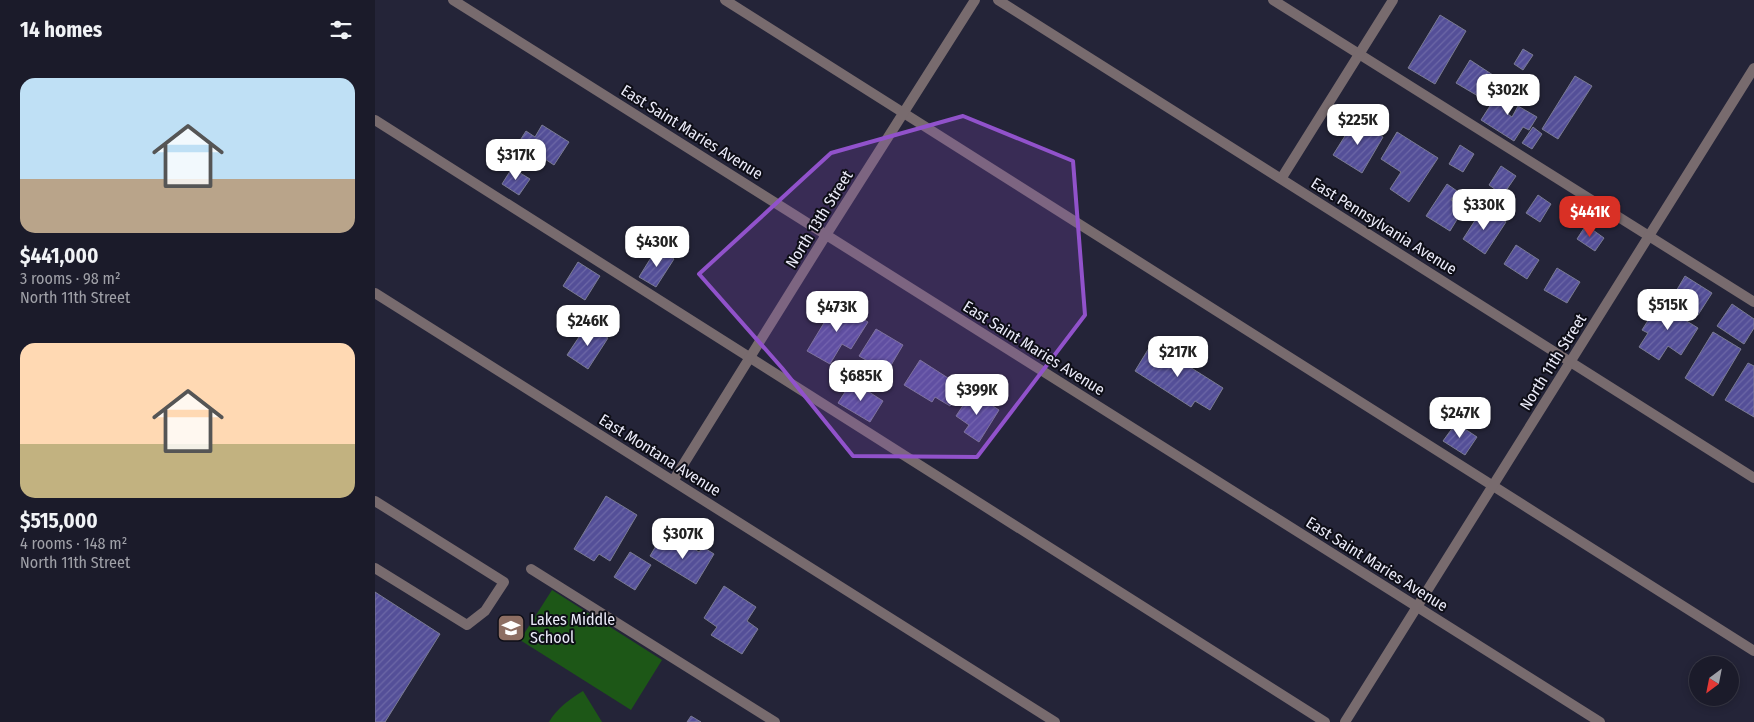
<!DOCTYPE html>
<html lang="en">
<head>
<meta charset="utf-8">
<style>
  body { margin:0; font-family:"Fira Sans Condensed",sans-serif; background:#242432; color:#f1f3f6; height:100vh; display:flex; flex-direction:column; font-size:19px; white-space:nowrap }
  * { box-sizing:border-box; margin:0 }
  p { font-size:16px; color:#a0a1a8 }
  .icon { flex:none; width:28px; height:28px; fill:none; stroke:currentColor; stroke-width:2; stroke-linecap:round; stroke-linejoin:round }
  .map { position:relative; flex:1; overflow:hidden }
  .side { display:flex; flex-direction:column; background:#1b1b2a; width:375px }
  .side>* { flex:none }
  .needle { width:32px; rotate:212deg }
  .tools { position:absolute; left:1314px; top:656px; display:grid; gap:10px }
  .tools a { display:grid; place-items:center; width:50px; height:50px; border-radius:50%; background:#1b1b2a; box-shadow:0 2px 8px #0003,0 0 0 1px #393947; font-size:25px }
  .price { position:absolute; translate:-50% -42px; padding:0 11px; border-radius:10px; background:#fff; color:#222; font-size:16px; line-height:32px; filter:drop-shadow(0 1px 2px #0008) }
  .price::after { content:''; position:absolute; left:50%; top:30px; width:15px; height:11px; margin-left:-8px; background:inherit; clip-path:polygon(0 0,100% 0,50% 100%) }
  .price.active { background:#d93025; color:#fff }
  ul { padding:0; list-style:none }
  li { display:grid; align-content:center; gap:10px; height:265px; padding:0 20px }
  li span { display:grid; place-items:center; height:155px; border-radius:15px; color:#555 }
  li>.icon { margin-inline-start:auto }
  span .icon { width:90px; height:90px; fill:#fffc; stroke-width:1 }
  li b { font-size:21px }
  h2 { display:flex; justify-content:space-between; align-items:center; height:60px; padding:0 20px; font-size:21px }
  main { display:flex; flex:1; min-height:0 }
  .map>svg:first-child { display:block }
  .pitch { fill:#1d5717 }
  .building { fill:url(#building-hatch); stroke:#7a7b93 }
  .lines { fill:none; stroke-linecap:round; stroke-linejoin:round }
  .service { stroke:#786b6e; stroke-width:10 }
  .minor { stroke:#786b6e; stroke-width:10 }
  .marked { fill:#9152cb; fill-opacity:0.2; stroke:#9152cb; stroke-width:4; stroke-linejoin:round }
  .labels { text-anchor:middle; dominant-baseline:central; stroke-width:4; stroke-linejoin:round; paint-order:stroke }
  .street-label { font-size:16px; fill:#ebebf9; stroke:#0e0e17 }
  .poi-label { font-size:16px; fill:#ebebf9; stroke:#0e0e17; text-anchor:start }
</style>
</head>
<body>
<main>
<section class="side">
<h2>14 homes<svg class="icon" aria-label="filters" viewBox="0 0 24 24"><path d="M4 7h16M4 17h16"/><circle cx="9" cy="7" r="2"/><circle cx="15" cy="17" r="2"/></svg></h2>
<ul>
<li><span style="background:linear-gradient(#bfe0f5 65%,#b9a48a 0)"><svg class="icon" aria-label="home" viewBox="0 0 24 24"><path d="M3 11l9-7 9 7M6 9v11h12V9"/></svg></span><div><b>$441,000</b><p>3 rooms · 98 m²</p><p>North 11th Street</p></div></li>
<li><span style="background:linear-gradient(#ffd9b3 65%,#c2b280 0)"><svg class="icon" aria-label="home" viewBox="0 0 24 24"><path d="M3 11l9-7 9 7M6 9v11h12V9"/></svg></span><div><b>$515,000</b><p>4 rooms · 148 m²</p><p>North 11th Street</p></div></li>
</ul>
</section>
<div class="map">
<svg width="1379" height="722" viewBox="0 0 1379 722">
  <defs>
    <pattern id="building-hatch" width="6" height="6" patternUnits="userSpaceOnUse" patternTransform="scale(1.25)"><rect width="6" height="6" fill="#544f98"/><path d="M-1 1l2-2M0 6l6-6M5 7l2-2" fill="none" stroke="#6d68a7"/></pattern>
  </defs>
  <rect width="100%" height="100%" fill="#242438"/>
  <path class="pitch" d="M177 590 287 660 256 710 145 640Z
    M208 691 227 722H174C182 708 195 699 208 691Z"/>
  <path class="building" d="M1065 15 1091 31 1060 84 1033 68Z
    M1148 49 1158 55 1148 70 1139 64Z
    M1095 60 1121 77 1108 99 1081 83Z
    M1200 76 1217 86 1183 139 1167 129Z
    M1127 87 1140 95 1130 112 1137 117 1143 106 1162 117 1154 130 1148 127 1139 141 1106 120Z
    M980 120 1008 137 987 173 958 155Z
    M167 125 194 142 179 165 144 142 151 131 160 137Z
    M1158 127 1167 134 1157 149 1147 143Z
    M1022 132 1063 158 1034 202 1015 189 1026 172 1006 159Z
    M1085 145 1099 154 1088 172 1074 164Z
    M1126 166 1141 176 1128 195 1114 185Z
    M137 168 155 179 144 195 127 184Z
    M1072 184 1082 191 1076 200 1089 208 1075 231 1051 216Z
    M1163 195 1176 204 1165 222 1151 213Z
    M1108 208 1131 222 1110 254 1088 239Z
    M1211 225 1229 238 1220 251 1202 239Z
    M1141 245 1164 260 1152 279 1129 264Z
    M282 248 299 259 281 287 264 277Z
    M203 262 225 276 210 300 188 286Z
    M1182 268 1205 282 1192 303 1169 290Z
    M1310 276 1337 293 1323 315 1297 298Z
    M1295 301 1315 313 1310 320 1323 328 1306 355 1293 346 1284 360 1264 347 1273 333 1267 330 1284 303 1291 308Z
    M461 303 493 322 476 349 467 344 455 364 432 351Z
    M1357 304 1379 319V328L1369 344 1342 326Z
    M212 325 233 338 213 369 192 355Z
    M501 329 528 345 512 372 484 356Z
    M1338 332 1366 349 1338 396 1310 378Z
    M777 343 848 388 835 410 820 401 816 407 760 371Z
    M545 360 587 387 575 406 560 397 557 402 529 385Z
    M1373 363 1379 366V417L1350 400Z
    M477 381 508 401 495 422 463 403Z
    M597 392 624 410 604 442 589 432 594 425 581 416Z
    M1081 423 1102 437 1090 455 1068 441Z
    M231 496 262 515 235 561 224 554 219 561 199 549Z
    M285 539 305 550 309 543 324 552 328 547 339 554 321 584 275 556Z
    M255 552 276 565 260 590 239 577Z
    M349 586 381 607 372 621 383 629 367 654 336 635 342 627 329 618Z
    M0 592 65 634 10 722H0Z
    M316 716 326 722H312Z"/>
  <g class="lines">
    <path class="service" d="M350 0 1379 651
      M898 0 1379 302
      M0 120 950 722
      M0 501 129 582 110 611 92 625 0 568
      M156 569 400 722"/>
    <path class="minor" d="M78 0 1225 722
      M623 0 1379 478
      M906 179 1018 0
      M0 293 680 722
      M298 481 451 235 600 0
      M970 722 1379 68"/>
  </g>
  <path class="marked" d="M588 116 698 161 710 315 602 457 478 456 407 368 324 274 456 153Z"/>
  <defs>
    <g id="school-square" transform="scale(1.4375)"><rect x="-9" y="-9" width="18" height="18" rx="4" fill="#8d6e63" stroke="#0e0e17"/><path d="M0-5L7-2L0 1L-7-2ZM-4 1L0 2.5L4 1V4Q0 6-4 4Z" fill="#fff"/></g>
  </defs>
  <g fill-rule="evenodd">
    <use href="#school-square" x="136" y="628"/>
  </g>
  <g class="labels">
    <g class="street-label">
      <text transform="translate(317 132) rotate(32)">East Saint Maries Avenue</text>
      <text transform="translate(444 219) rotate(-58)">North 13th Street</text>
      <text transform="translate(1009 226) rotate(32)">East Pennsylvania Avenue</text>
      <text transform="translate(659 348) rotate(32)">East Saint Maries Avenue</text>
      <text transform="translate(1178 362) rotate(-58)">North 11th Street</text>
      <text transform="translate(285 455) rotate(32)">East Montana Avenue</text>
      <text transform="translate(1002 564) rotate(32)">East Saint Maries Avenue</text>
    </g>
    <g class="poi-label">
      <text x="155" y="619">Lakes Middle<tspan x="155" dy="18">School</tspan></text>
    </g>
  </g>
</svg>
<div class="tools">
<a><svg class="needle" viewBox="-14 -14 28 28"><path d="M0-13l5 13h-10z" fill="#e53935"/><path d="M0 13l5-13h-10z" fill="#a0a1a8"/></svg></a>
</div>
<b class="price" style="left:1133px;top:116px">$302K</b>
<b class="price" style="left:983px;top:146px">$225K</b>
<b class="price" style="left:141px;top:181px">$317K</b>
<b class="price" style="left:1109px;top:231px">$330K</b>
<b class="price active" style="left:1215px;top:238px">$441K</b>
<b class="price" style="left:282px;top:268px">$430K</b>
<b class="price" style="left:1293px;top:331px">$515K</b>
<b class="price" style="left:462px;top:333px">$473K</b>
<b class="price" style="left:213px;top:347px">$246K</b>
<b class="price" style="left:803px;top:378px">$217K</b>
<b class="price" style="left:486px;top:402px">$685K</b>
<b class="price" style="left:602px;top:416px">$399K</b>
<b class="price" style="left:1085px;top:439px">$247K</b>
<b class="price" style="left:308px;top:560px">$307K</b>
</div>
</main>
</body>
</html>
